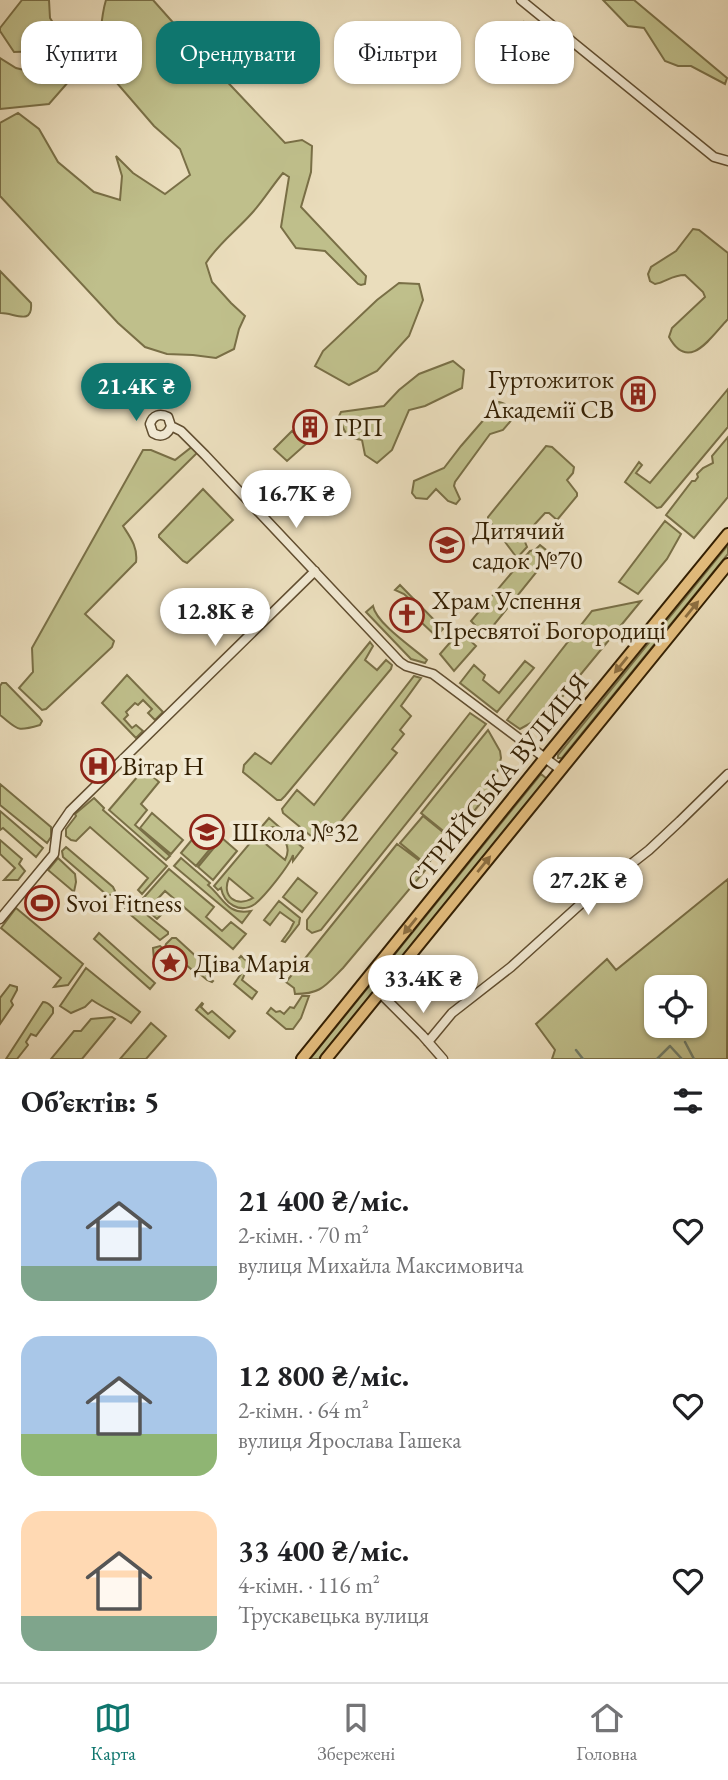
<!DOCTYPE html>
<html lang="uk">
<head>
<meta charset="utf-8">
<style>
  body { margin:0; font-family:"EB Garamond",serif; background:#f6f6f6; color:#202124; height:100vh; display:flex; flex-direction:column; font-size:26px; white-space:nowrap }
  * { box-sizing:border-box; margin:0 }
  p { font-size:23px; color:#757577 }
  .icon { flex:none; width:38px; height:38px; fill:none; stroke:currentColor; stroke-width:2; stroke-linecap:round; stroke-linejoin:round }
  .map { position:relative; height:1059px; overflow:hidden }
  .drawer { display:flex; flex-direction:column; background:#fff; flex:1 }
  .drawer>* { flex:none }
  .hud { position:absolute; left:21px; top:21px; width:686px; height:63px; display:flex; gap:14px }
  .buttons { position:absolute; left:644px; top:975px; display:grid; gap:14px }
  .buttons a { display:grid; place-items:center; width:63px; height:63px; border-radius:14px; background:#fff; box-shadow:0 2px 5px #0004; font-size:35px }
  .price { position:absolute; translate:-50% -60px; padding:0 16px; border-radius:24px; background:#fff; color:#222; font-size:23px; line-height:46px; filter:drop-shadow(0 2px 4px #0008) }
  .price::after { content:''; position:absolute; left:50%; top:42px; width:21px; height:16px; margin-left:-10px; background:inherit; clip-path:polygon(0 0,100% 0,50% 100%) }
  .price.selected { background:#0f766e; color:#fff }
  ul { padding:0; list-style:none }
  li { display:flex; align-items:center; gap:21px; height:175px; padding:0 21px }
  li span { display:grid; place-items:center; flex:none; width:196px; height:140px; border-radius:21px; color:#555 }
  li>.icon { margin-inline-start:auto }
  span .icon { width:84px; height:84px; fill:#fffc; stroke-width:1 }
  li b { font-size:30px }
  h2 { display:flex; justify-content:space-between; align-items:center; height:84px; padding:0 21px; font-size:30px }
  .chip { padding:0 24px; border-radius:21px; background:#fff; box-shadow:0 2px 5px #0004; font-size:24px; line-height:63px }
  .chip.selected { background:#0f766e; color:#fff }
  .tabs { display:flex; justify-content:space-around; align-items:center; height:98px; border-top:2px solid #e0e0e0; background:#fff; font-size:19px; color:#757577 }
  .tabs a { display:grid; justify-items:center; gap:4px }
  .tabs .selected { color:#0f766e }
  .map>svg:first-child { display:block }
  .green { fill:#bfbf8b; stroke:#796f46; stroke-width:2; fill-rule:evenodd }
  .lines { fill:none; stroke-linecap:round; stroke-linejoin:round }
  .stream { stroke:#707d69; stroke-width:2.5 }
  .minor-casing { stroke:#614e30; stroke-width:11 }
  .major-casing { stroke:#331f02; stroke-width:14 }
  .minor { stroke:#f1e9d3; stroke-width:8 }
  .major { stroke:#e5be7e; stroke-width:10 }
  .oneway { fill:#8c6e40 }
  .labels { text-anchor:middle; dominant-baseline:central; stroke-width:7; stroke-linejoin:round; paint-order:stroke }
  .poi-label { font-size:26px; fill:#331f02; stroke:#f1e9d3; text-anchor:start }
  .street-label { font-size:26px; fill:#331f02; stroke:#f1e9d3 }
</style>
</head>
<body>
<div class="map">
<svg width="728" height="1059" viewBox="0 0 728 1059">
  <rect width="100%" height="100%" fill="#eaddbc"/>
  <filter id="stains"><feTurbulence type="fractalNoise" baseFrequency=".00286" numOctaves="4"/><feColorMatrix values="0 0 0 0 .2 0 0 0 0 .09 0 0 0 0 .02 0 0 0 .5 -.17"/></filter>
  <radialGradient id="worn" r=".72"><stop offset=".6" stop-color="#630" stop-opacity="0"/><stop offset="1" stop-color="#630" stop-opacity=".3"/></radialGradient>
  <path class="green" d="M22 0H49L50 18 59 32 44 51 14 52 0 31V28Z
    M106 0H153L201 54 285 143 302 140 312 146 311 172 301 207 366 276 365 284 361 285 358 284 325 251 296 248 281 227 289 177 283 173C272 186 263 201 252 213 237 230 218 244 206 263L212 282 231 303 245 316 239 329 234 349 216 358 193 355 167 354 145 347 118 323 0 196V123L18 113 39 129 58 162 94 192 120 200 122 176 116 156 133 173 165 194 190 175 180 149 154 126 97 60C101 40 100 19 106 0Z
    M603 0H634L727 78 725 84 691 66H678L665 61 644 28 628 26Z
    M524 22 543 36 534 48 515 34Z
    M0 58 16 68 52 77 74 65 70 80 49 104 0 109Z
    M693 229 699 230 728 253V319C710 338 689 373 669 337L672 328 705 297 703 292 685 275C671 275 667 282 655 284L650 281 648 274 651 267 676 251Z
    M0 271 31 303C33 327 13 312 0 313Z
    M399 283 419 284 423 300 409 336 377 371 349 385 315 366 323 351 377 300Z
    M453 361 464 370 462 388 425 406 409 410 392 450 377 463 365 455 362 440C344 437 345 433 339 416L341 412 384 406 399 390 419 374Z
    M728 389V427L661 507 657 508 625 482 639 462 642 465 636 473 650 483Z
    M499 402C506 403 513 410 514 417L503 430 490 434 455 482 454 486 460 499 456 504 448 501 436 489 427 499 416 498 412 493 414 481 444 468 461 446Z
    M292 431 306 444 287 461 274 449Z
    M728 437V497L694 538 666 515 692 481H695L698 477 697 474 703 468 713 463 712 456Z
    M193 446 198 452 123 526C130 537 138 547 136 562L85 614 114 641 112 647 46 709 42 710 19 688 33 672 32 648 143 450H151L175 460Z
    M546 446 552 447 574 467 573 473 567 480 577 493V496L557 520 549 513H545L523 537 527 547 517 558 488 519V517Z
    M203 489 233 520 187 563 183 561 159 537V535Z
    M665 521 681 534 667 559 638 594 619 582Z
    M540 545 551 554 485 636 471 621 530 551 535 550Z
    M728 545V554L562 758H558V755Z
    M400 585 443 629 436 636 422 623 419 611 414 603 404 594 395 590Z
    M641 601 549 713 520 729 507 720 592 611Z
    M373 606C376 623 413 648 427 660L425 663 411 659 366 612Z
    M460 631 476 646 454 671 440 654Z
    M370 642 373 646 365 660 377 670 386 660 392 665 391 669 285 796 281 800H277L243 772 244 765 255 753 271 764Z
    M525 661 534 668 497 712 460 683 474 665 485 675 483 680 499 693Z
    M127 675 163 712 155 720 148 713 152 709 143 700 138 705 135 703 126 712 128 715 124 719 132 728 136 725 143 731 136 738 102 703Z
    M414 676 421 678 401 706 411 716 400 730 404 734 392 749 397 753 326 840 317 841 283 813 282 809 297 790 314 805Z
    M2 683H6L39 717 42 721 40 725C16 732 19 730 0 715V686Z
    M470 713 486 724 321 930 312 933 307 929V920Z
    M488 730 500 751 501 758 493 788 452 838 421 813Z
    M144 769 159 782 141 804 147 810 135 825 170 856 166 860 109 810Z
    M541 774 547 779 319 1059H310Z
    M0 784 51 827V837L47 843 0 805Z
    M94 798 104 808 103 810 167 866 142 894 138 890 148 878 90 827 76 841 71 840 66 836V829L76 816 75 814Z
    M0 811 43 848 36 857 3 828 0 830Z
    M152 813 183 840 171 854 140 828Z
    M423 816 449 837 427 865 400 843Z
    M269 818 303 848 293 861V855C289 866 265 896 255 904 240 914 224 904 221 888L218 890 214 886 256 836 269 829 281 831 273 827 258 831ZM269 835C284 835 292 846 285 860L261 840ZM229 878 253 898C236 908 221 896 229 878Z
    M205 824 220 837 196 866 181 853Z
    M222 838 237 851 213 880 198 867Z
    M0 840 22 859 19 864 25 871 18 880H4L15 868 0 854Z
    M397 844 428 867 343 968C325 986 321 994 295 994L294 988 286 982Z
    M66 847 113 887 115 891 113 895H107L63 857 62 851Z
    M58 858 75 874 76 882 74 892 48 870Z
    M181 858 210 883 208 885C223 897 227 916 251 911L242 923 174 866Z
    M169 869 214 907 206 917 222 931 231 922 246 934 233 949 165 891 151 906 161 915 157 919 139 903Z
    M298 878 317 893 302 912 283 897Z
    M728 879 727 1059H552L555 1050 536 1024 607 959 616 970ZM656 987H695V1026H656Z
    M279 901 300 918 299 924 285 942 282 941 290 930 294 922 280 912 270 925 264 920Z
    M131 902 168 932V934L160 940 125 910V908Z
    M16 908 83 964 68 985 54 987 61 978 1 928Z
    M99 933 155 983 150 989 94 939Z
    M172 938H176L200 960V963L197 967 213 981 212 982 207 980 194 969H191L165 947 166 944Z
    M160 946 182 964 178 966 172 959 166 960V966L175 969 172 974 154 960 153 948Z
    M241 956 250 964C246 969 245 974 242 980L257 992 252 999 234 984 241 974 232 966Z
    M86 968 140 1012 131 1023C119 1014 105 1009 92 1000L85 1007 71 1013 60 1006Z
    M10 985 17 987V990L11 1001 13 1005 0 1024V998Z
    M302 996H309L301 1018 293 1029H286L267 1013 271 1008 276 1012 280 1011 284 1014 290 1007 294 1008Z
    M43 1002C48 1002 50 1005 53 1008V1013L36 1036 31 1034 26 1042 28 1045 17 1059H6Z
    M202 1003 203 1004 201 1007 208 1014 212 1011 235 1031 229 1038 196 1010Z
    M112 1017 115 1019 82 1059H51L74 1031H81L91 1019Z
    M151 1023 166 1036 146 1059H120Z"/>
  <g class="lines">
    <path class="stream" d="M685 1042 694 1059
      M576 1050 583 1059
      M657 1059 670 1046 682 1059"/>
    <g class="minor-casing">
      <path id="minor" d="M521 0 714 157 728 161
        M171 426C168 435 161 438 153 433L150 424C153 415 160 413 168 417L171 426 181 431 205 455 400 662 406 666 433 674 561 770
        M0 919 54 854 57 830 70 811 315 571
        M380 993 422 1035 443 1059
        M428 1042 452 1013 511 967 584 901 649 850 680 821 728 774"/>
    </g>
    <g class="major-casing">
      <path id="major" d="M302 1059 545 758 728 534
        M326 1059 728 564"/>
    </g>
    <use href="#minor" class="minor"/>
    <use href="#major" class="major"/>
  </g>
  <defs><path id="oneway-solid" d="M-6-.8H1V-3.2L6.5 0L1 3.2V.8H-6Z" transform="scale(1.75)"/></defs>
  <g class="oneway">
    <use href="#oneway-solid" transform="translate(692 609) rotate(-51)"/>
    <use href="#oneway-solid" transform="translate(621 665) rotate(129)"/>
    <use href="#oneway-solid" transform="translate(484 864) rotate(-51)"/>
    <use href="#oneway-solid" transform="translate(410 926) rotate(129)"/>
  </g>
  <defs>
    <g id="building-ring" transform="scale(1.75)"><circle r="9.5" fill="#f1e9d3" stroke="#8f2418" stroke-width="1.5"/><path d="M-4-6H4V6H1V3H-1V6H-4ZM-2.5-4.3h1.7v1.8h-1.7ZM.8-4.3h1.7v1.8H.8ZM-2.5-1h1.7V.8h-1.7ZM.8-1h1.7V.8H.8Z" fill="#8f2418"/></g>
    <g id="school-ring" transform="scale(1.75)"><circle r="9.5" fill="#f1e9d3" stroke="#8f2418" stroke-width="1.5"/><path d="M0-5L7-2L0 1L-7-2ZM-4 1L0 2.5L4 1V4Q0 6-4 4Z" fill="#8f2418"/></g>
    <g id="church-ring" transform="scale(1.75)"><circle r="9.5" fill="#f1e9d3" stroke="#8f2418" stroke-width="1.5"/><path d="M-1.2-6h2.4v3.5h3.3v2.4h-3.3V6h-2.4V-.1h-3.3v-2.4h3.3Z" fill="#8f2418"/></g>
    <g id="hospital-ring" transform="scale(1.75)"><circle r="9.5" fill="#f1e9d3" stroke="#8f2418" stroke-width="1.5"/><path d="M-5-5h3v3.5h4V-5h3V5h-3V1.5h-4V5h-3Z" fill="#8f2418"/></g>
    <g id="stadium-ring" transform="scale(1.75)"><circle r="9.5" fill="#f1e9d3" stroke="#8f2418" stroke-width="1.5"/><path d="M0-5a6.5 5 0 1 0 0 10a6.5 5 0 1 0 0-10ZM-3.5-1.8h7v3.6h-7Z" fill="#8f2418"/></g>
    <g id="sight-ring" transform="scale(1.75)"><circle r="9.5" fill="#f1e9d3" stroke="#8f2418" stroke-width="1.5"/><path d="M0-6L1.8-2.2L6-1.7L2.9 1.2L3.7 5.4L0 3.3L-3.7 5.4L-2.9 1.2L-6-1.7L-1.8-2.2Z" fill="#8f2418"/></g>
  </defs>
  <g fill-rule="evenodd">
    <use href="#building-ring" x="638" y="394"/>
    <use href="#building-ring" x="310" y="427"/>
    <use href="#school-ring" x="447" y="545"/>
    <use href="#church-ring" x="407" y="615"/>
    <use href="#hospital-ring" x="98" y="766"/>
    <use href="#school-ring" x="207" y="832"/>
    <use href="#stadium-ring" x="42" y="903"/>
    <use href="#sight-ring" x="170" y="963"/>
  </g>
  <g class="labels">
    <g class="poi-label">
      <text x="614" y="379" text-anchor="end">Гуртожиток<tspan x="614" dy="30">Академії СВ</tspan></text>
      <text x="334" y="427">ГРП</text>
      <text x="472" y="530">Дитячий<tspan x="472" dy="30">садок №70</tspan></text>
      <text x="432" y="600">Храм Успення<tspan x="432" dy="30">Пресвятої Богородиці</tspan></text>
      <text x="122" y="766">Вітар Н</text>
      <text x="232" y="832">Школа №32</text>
      <text x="66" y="903">Svoi Fitness</text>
      <text x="194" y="963">Діва Марія</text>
    </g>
    <g class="street-label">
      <text transform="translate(497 782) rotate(-51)">СТРИЙСЬКА ВУЛИЦЯ</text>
    </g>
  </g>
  <rect width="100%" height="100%" filter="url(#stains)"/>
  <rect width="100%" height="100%" fill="url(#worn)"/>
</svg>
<div class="buttons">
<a><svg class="icon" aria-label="locate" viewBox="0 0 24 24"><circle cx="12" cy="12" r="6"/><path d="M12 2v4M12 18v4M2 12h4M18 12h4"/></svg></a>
</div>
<b class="price selected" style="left:136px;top:423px">21.4K ₴</b>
<b class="price" style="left:296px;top:530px">16.7K ₴</b>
<b class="price" style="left:215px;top:648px">12.8K ₴</b>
<b class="price" style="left:588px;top:917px">27.2K ₴</b>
<b class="price" style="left:423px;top:1015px">33.4K ₴</b>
<div class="hud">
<a class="chip">Купити</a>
<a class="chip selected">Орендувати</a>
<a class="chip">Фільтри</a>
<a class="chip">Нове</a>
</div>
</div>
<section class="drawer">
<h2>Об’єктів: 5<svg class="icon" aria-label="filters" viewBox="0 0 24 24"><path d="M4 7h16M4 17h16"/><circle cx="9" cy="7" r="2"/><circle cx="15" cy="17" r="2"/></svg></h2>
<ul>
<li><span style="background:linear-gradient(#a9c7e8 75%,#7fa58c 0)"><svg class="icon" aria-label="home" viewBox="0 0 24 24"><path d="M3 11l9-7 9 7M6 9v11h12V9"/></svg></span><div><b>21 400 ₴/міс.</b><p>2-кімн. · 70 m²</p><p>вулиця Михайла Максимовича</p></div><svg class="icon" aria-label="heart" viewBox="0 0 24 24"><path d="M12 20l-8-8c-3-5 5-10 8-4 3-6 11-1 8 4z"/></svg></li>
<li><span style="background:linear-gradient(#a9c7e8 70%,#8fb573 0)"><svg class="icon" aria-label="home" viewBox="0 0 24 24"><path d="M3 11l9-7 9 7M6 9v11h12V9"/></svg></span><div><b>12 800 ₴/міс.</b><p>2-кімн. · 64 m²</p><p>вулиця Ярослава Гашека</p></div><svg class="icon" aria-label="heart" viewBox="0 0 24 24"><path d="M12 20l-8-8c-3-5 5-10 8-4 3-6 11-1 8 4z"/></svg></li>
<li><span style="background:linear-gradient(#ffd9b3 75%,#7fa58c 0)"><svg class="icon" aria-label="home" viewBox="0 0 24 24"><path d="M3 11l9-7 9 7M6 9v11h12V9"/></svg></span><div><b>33 400 ₴/міс.</b><p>4-кімн. · 116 m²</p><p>Трускавецька вулиця</p></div><svg class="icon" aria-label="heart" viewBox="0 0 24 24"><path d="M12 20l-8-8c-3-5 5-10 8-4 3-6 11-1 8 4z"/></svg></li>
</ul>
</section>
<nav class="tabs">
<a class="selected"><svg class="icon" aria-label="map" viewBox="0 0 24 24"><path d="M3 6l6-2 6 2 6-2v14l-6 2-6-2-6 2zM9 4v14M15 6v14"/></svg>Карта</a>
<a><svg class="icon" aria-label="saved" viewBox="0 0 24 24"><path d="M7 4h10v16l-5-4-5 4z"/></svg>Збережені</a>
<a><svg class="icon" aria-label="home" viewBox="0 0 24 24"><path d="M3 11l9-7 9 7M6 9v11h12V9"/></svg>Головна</a>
</nav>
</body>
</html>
